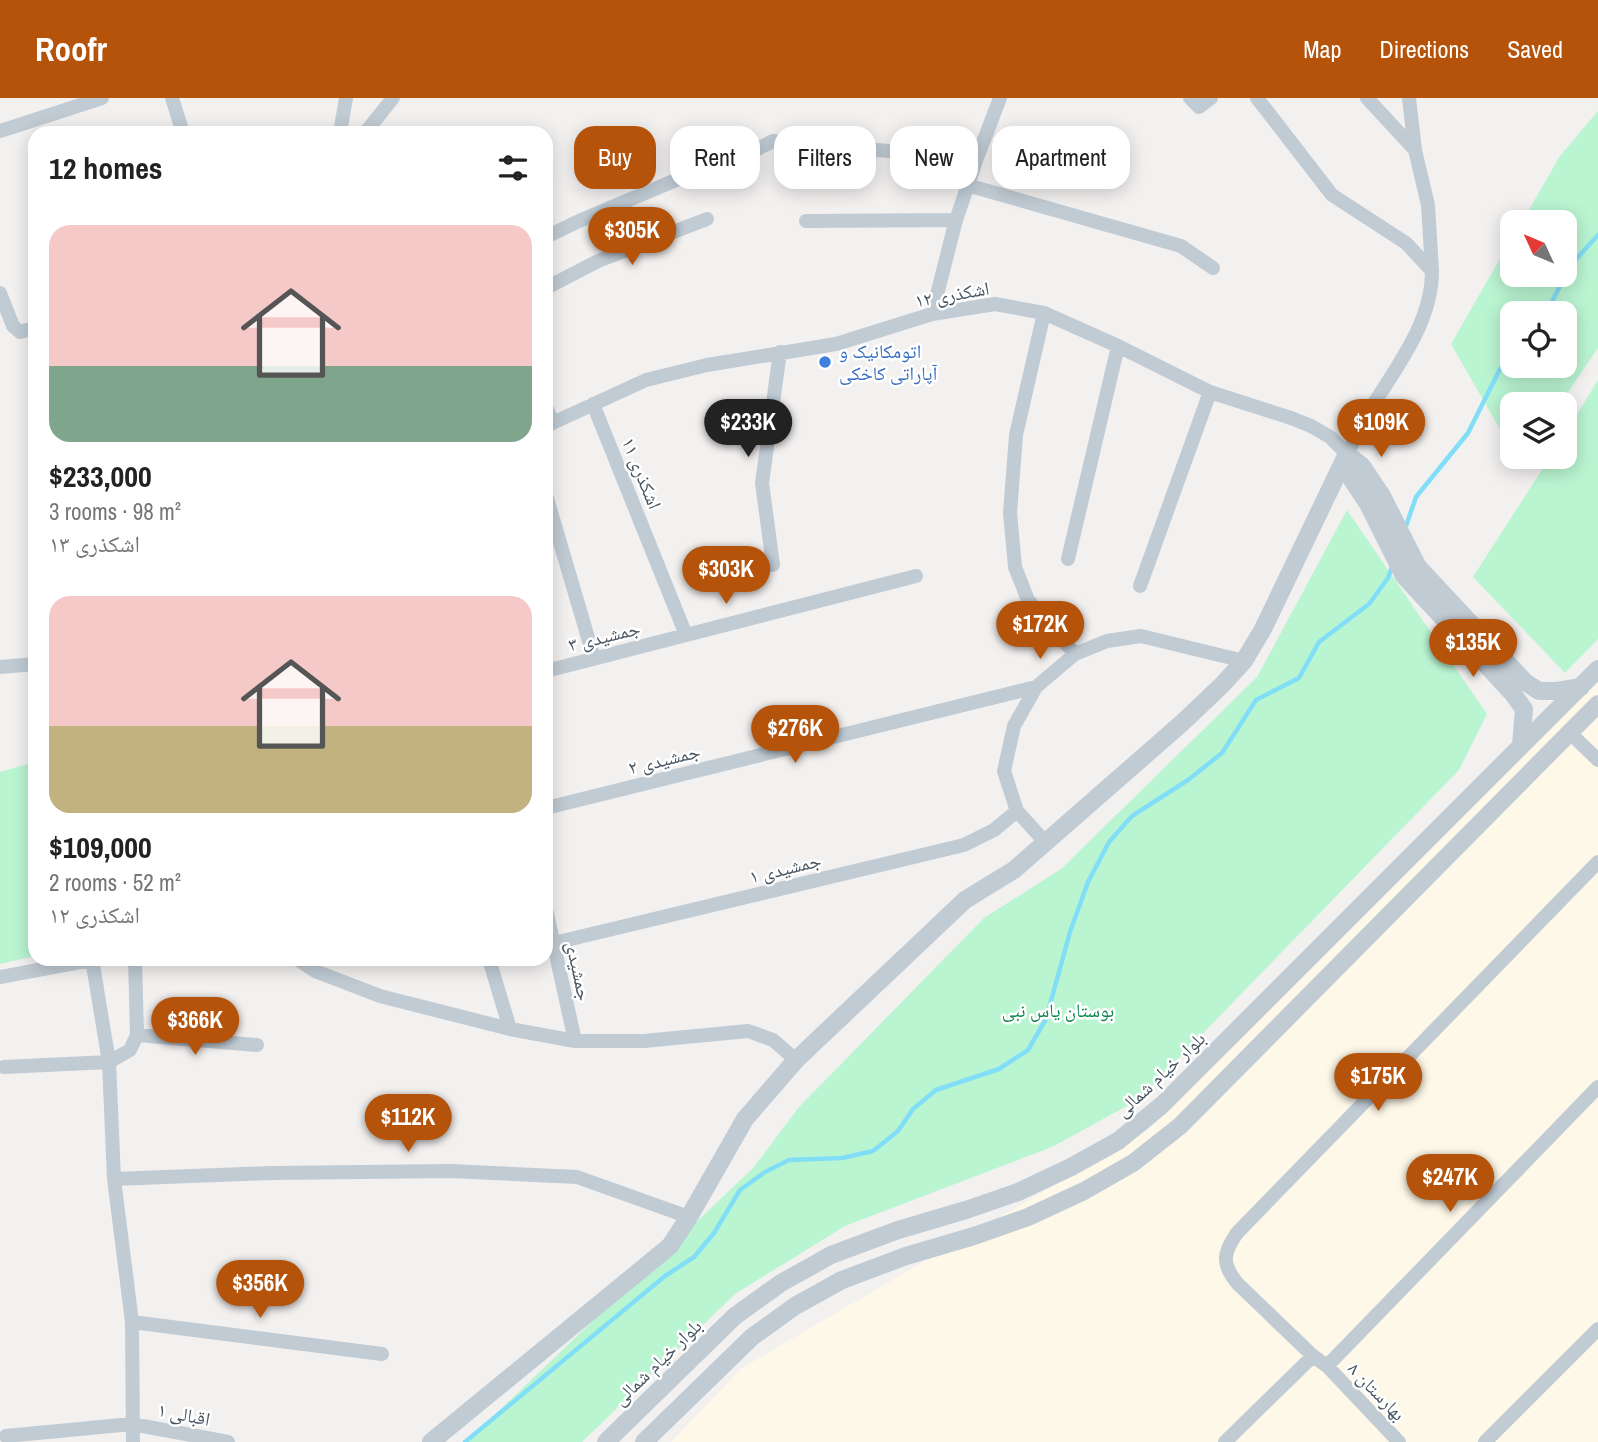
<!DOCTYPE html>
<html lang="en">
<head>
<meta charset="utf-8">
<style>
  body { margin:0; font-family:"Archivo Narrow","Noto Naskh Arabic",sans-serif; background:#f2f2f2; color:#222; height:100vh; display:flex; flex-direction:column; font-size:26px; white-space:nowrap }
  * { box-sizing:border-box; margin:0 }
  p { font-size:23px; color:#767676 }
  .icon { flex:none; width:38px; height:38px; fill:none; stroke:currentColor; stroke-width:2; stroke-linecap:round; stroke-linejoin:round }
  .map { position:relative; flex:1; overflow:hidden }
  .details { position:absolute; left:28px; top:28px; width:525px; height:840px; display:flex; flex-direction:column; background:#fff; border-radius:21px; box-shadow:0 4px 18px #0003 }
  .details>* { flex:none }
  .guide { position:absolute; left:574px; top:28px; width:665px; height:63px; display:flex; gap:14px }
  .needle { width:46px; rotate:314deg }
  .buttons { position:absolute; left:1500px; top:112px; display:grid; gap:14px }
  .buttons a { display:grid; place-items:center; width:77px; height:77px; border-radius:14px; background:#fff; box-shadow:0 4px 18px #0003; font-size:35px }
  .price { position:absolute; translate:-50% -60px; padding:0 16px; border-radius:24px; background:#b45309; color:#fff; font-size:23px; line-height:46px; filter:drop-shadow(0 2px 4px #0008) }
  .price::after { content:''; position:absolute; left:50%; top:42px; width:21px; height:16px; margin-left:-10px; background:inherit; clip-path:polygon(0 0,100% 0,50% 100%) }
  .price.on { background:#222; color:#fff }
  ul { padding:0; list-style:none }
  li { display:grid; align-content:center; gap:14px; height:371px; padding:0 21px }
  li span { display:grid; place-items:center; height:217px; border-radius:21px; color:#555 }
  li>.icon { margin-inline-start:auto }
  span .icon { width:126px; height:126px; fill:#fffc; stroke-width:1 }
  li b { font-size:30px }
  h2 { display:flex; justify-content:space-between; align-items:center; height:84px; padding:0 21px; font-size:30px }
  .pill { padding:0 24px; border-radius:21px; background:#fff; box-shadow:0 4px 18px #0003; font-size:24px; line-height:63px }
  .pill.on { background:#b45309; color:#fff }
  header { display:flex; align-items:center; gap:42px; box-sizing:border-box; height:98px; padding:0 35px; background:#b45309; color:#fff }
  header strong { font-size:33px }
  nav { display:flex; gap:38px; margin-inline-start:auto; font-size:24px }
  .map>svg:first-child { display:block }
  .commercial { fill:#fef8e9 }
  .green { fill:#baf5d2; fill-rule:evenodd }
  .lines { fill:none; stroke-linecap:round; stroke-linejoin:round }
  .stream { stroke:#82def7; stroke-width:4.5 }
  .minor { stroke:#c0cbd4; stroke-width:14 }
  .tertiary { stroke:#c0cbd4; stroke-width:18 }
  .shop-dot { fill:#3f7fe0; stroke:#fff; stroke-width:2.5 }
  .labels { text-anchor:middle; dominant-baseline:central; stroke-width:5; stroke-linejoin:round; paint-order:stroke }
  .street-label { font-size:19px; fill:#465461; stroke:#fff }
  .shop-label { font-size:19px; fill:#366cbe; stroke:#fff; text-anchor:start }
  .park-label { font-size:19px; fill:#0c874a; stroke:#fff }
</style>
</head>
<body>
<header>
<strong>Roofr</strong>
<nav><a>Map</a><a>Directions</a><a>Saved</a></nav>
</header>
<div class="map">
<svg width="1598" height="1344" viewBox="0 0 1598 1344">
  <rect width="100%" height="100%" fill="#f3f0f0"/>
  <path class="commercial" d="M1598 576V1344H671L742 1270 1147 1033Z"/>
  <path class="green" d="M1598 13V250L1560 306H1512V352L1451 246 1512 140V177H1564V124H1522L1560 58ZM1564 215V268H1512V215Z
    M1598 282V541L1565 575 1473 479 1550 359H1564L1565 336Z
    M1347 412 1487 616 1459 672 1138 1002 1052 1049 845 1128 735 1196 582 1344H466L754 1069 799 1009 984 820 1061 771 1257 579Z
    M35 664V858L0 866V674Z"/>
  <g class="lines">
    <path class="stream" d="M1546 215 1571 167 1598 137
      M1405 431 1416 399 1468 335 1500 271 1512 258
      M465 1344 665 1178 694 1159 714 1135 740 1092 765 1074 789 1062 842 1060 873 1053 898 1033 913 1011 936 992 999 971 1028 952 1046 921 1070 834 1088 784 1109 744 1132 718 1188 682 1222 655 1256 602 1299 580 1319 544 1369 506 1388 480 1392 469"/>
    <path class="minor" d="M172 0 183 35
      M1190 0 1199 9 1211 0
      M1367 0 1415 52
      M1409 0 1415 52 1428 107 1432 173
      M0 33 102 0
      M340 35 346 0
      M365 35 393 0
      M967 87 1181 148 1213 170
      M806 123 956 122
      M546 139 579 123 695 74 746 57 773 43 797 44 864 51 977 60
      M546 190 598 163 707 121
      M0 195 13 228 20 234 35 230
      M1044 215 1016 337 1010 415 1015 469 1028 502 1075 556
      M932 216 956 122 977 60 1000 0
      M593 306 686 537
      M546 309 553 325
      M546 328 646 282 707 267 836 246 932 216 995 206 1044 215 1118 248 1210 294 1291 320 1311 328 1330 339 1347 356C1356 339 1365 321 1375 304 1400 264 1432 222 1432 173L1406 145 1332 97 1257 0
      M546 397 594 560
      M1068 461 1118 248
      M773 467 762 385 780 254
      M1140 488 1210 294
      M0 569 35 566
      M546 573 916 478
      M1570 635 1598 662
      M546 710 1036 589
      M1045 744 1017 713 1004 673 1014 628 1036 589 1075 556 1107 543 1141 538 1244 563
      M546 811 575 943
      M554 845 964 747 994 732 1017 713
      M92 861 109 964 114 1081 132 1224 133 1344
      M297 861 315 873 380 898 510 931 575 943H644L748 933 773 942 796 962
      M489 861 510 931
      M0 879 96 861
      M137 937 257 947
      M4 969 109 964 130 952 137 937 135 861
      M114 1081 272 1075 451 1073 577 1079 689 1119
      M132 1224 382 1256
      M1327 1268 1598 989
      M6 1338 132 1326 228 1344
      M1225 1344 1313 1258
      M1399 1344 1327 1268 1313 1258 1238 1186C1221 1166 1223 1155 1237 1135L1598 764
      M1485 1344 1598 1231"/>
    <path class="tertiary" d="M1347 356 1349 377 1368 406 1404 478 1513 596 1524 611 1521 648
      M1347 356 1362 368 1382 398 1418 469 1525 584 1539 593H1557L1581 589
      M431 1344 670 1148 689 1119 745 1021 796 962 965 802 1014 772 1182 625 1222 587 1244 563 1263 531 1347 356
      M606 1344 735 1218 781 1185 831 1157 898 1132 966 1112 1018 1094 1071 1069 1118 1043 1162 1007 1598 571
      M644 1344 752 1239 795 1208 842 1182 906 1158 974 1138 1028 1119 1084 1093 1133 1065 1180 1028 1598 606"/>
  </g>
  <circle class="shop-dot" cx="825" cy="264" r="7"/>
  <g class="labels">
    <g class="street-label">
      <text transform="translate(952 196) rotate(-10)">اشکذری ۱۲</text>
      <text transform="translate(642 375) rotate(68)">اشکذری ۱۱</text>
      <text transform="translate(604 538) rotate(-14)">جمشیدی ۳</text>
      <text transform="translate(664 661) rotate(-14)">جمشیدی ۲</text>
      <text transform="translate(785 770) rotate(-14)">جمشیدی ۱</text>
      <text transform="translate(579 873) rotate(78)">جمشیدی</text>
      <text transform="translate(1160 976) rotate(-43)">بلوار خیام شمالی</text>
      <text transform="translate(657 1264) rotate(-44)">بلوار خیام شمالی</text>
      <text transform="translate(1377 1293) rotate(46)">بهارستان ۸</text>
      <text transform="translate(184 1316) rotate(11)">اقبالی ۱</text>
    </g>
    <g class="shop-label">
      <text x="839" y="253">اتومکانیک و<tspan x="839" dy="22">آپاراتی کاخکی</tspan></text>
    </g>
    <g class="park-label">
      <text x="1058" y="912">بوستان یاس نبی</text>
    </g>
  </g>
</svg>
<div class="buttons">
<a><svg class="needle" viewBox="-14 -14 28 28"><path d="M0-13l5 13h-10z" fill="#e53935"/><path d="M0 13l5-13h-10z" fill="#767676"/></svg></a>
<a><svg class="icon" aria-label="locate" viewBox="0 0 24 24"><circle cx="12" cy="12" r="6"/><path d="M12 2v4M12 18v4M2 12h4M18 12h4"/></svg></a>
<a><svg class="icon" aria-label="layers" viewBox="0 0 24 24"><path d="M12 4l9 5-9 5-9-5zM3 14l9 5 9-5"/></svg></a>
</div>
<b class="price" style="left:632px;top:169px">$305K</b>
<b class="price on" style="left:748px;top:361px">$233K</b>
<b class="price" style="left:1381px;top:361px">$109K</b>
<b class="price" style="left:726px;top:508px">$303K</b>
<b class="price" style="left:1040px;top:563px">$172K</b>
<b class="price" style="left:1473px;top:581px">$135K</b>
<b class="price" style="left:795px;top:667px">$276K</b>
<b class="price" style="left:195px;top:959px">$366K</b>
<b class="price" style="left:1378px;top:1015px">$175K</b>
<b class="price" style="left:408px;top:1056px">$112K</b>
<b class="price" style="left:1450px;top:1116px">$247K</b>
<b class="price" style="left:260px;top:1222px">$356K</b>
<div class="guide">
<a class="pill on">Buy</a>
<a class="pill">Rent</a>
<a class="pill">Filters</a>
<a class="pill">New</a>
<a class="pill">Apartment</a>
</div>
<section class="details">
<h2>12 homes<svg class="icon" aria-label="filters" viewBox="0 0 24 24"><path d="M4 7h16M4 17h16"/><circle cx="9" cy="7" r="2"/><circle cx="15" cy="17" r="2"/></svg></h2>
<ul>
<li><span style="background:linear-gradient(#f6c9c9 65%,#7fa58c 0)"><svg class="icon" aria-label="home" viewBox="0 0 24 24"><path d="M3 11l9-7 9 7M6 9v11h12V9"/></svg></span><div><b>$233,000</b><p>3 rooms · 98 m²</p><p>اشکذری ۱۳</p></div></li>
<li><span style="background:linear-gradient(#f6c9c9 60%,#c2b280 0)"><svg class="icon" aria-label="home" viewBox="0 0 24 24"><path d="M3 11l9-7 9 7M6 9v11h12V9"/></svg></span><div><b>$109,000</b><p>2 rooms · 52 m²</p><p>اشکذری ۱۲</p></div></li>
</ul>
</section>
</div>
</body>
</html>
